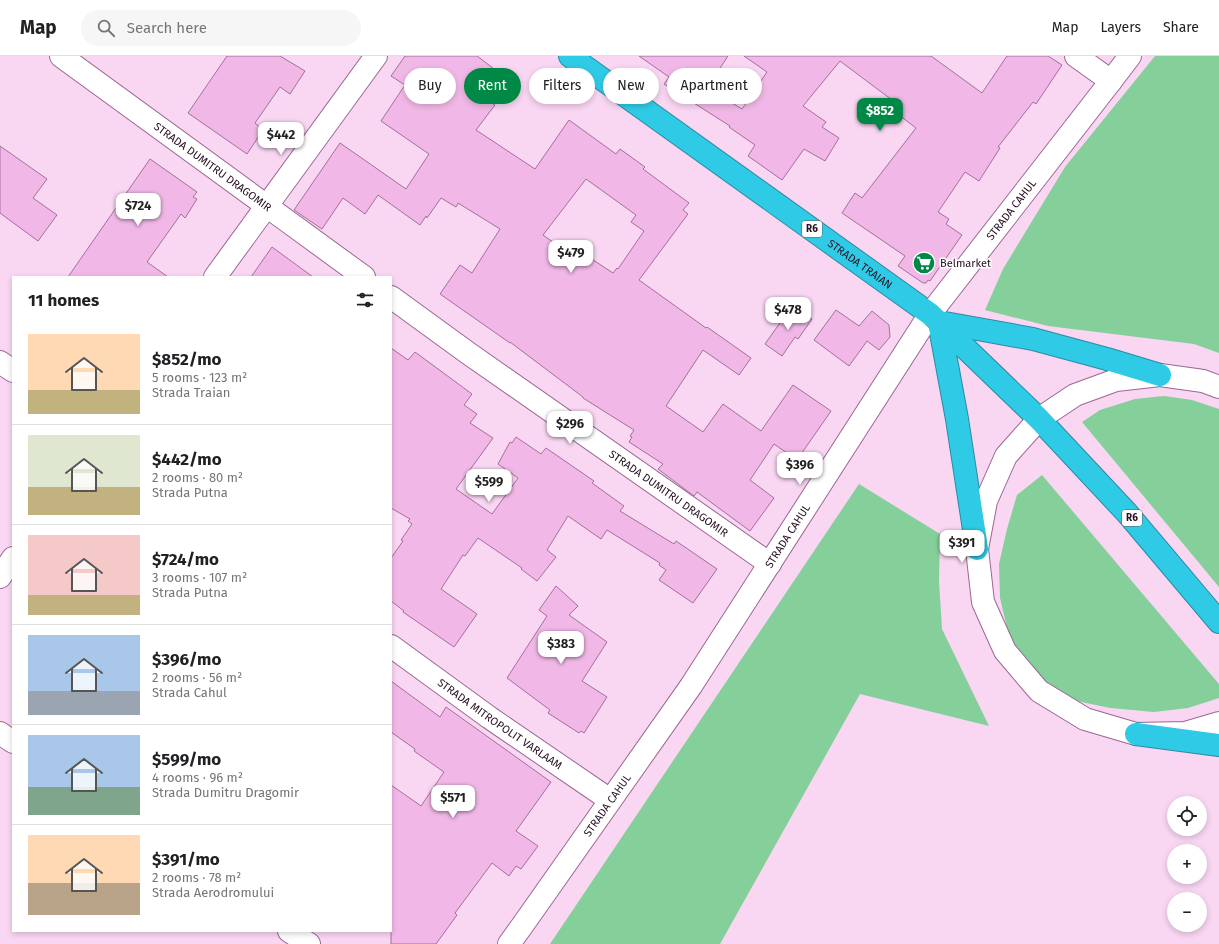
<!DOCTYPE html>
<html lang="en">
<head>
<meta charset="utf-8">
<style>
  body { margin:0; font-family:"Fira Sans",sans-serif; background:#f6f6f6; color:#202124; height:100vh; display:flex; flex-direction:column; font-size:15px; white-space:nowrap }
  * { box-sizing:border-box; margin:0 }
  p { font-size:13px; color:#757577 }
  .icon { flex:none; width:22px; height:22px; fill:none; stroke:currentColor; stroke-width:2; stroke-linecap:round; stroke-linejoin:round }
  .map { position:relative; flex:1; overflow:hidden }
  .sheet { position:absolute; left:12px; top:220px; width:380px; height:656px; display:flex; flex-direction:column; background:#fff; border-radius:0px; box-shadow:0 2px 6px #0003 }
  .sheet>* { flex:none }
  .top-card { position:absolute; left:404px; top:12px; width:380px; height:36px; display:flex; gap:8px }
  .fabs { position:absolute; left:1167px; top:740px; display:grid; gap:8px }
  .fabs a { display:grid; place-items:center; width:40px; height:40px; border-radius:50%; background:#fff; box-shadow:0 2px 6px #0003; font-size:20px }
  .price { position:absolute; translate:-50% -34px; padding:0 9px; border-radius:8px; background:#fff; color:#222; font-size:13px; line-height:26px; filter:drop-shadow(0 1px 2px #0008) }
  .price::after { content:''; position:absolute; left:50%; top:24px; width:12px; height:9px; margin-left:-6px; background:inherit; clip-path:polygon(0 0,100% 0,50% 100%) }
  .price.on { background:#008946; color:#fff }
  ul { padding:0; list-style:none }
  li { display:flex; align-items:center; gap:12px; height:100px; padding:0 16px }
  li+li { border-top:1px solid #e0e0e0 }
  li span { display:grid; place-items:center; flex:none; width:112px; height:80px; border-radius:0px; color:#555 }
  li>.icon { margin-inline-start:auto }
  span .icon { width:48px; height:48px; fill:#fffc; stroke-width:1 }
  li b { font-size:17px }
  h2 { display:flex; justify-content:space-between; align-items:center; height:48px; padding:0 16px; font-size:17px }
  .chip { padding:0 14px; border-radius:18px; background:#fff; box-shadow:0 2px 6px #0003; font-size:14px; line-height:36px }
  .chip.on { background:#008946; color:#fff }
  header { display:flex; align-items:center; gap:24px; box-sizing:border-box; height:56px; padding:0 20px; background:#fff; border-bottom:1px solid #e0e0e0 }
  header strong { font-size:19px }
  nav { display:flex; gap:22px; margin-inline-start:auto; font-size:14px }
  .search { width:280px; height:36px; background:#f6f6f6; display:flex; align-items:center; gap:10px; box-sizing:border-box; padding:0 14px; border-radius:22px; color:#757577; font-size:15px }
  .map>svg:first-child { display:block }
  .green { fill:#84cf9a }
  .building { fill:#f1b8e7; stroke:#a46f9b; fill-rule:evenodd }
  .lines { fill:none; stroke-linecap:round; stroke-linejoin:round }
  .minor-casing { stroke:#9b6792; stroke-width:24 }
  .highway-casing { stroke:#2c8aa1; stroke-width:24 }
  .minor { stroke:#fff; stroke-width:22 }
  .highway { stroke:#2fcbe6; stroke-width:22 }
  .labels { text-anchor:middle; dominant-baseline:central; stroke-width:3; stroke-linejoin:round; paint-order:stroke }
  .shield { fill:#fff; stroke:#675864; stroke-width:1 }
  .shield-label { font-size:10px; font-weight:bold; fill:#261122 }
  .street-label { font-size:11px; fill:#261122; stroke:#fff }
  .poi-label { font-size:11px; fill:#261122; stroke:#fff; text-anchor:start }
</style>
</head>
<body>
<header>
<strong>Map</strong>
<div class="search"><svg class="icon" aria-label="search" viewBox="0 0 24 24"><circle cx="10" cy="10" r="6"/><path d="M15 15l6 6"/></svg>Search here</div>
<nav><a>Map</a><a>Layers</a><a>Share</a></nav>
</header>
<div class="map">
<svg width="1219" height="888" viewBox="0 0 1219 888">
  <rect width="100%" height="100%" fill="#f9d6f2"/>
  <path class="green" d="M1155 0H1219V297L1194 288 1048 270 985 254 1003 213 1065 111Z
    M1164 340 1192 344 1219 353V531L1082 366 1100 354 1135 343Z
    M1042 419 1219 628V642L1188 652 1154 656 1110 652 1072 644 1037 620 1022 603 1007 572 1000 542 999 508 1007 473 1017 439Z
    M859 428 940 478 939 525 942 573 989 670 860 638 720 888H550Z"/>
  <path class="building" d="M227 0H280L305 15 290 38 280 31 255 67 263 74 247 98 188 57Z
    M405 0H477L510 25 493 48 495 49 476 74 535 113 569 64 616 98 620 93 645 111 643 113 689 147 683 154 688 158 639 224 706 272 707 271 751 302 739 319 703 294 666 350 703 376 723 348 761 375 793 329 831 355 797 404 774 388 750 424 774 442 750 475 697 436 694 440 658 413 663 408 629 386 632 381 630 380 634 374 583 342V341L510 286V287L440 238 460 209 472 217 500 173 458 147 456 151 441 142 427 162 426 160 420 169 378 139 365 158 343 142 322 173 294 154 340 87 406 133 429 98 381 65 405 29 391 20ZM586 123 636 159 631 166 644 175 618 213 617 212 613 217 587 200 582 207 543 179Z
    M639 0H728L707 32 742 53 767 16 744 0H931L982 37 1007 0H1048L1062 9 1036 48 1033 46 998 91 1000 92 979 125 965 116 938 156 949 163 946 168 962 179 930 225 928 224 926 227H923L898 210 905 200 842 157 855 137 862 142 916 72 887 50 892 44 840 5 803 50 826 66 822 71 839 82 825 105 804 93 782 124 748 100 755 89 729 71 730 70 664 28 669 21Z
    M0 90 47 123 33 142 57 159 38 185 0 157Z
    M150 103 197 136 193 141 197 143 185 162 181 158 147 206 168 221H68Z
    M272 191 313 221H251Z
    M792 250 812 263 798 283 795 281 782 300 765 288Z
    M836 254 859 270 872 255 889 269 890 281 879 294 867 285 849 310 814 284Z
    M391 292 408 304 415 296 472 338 464 349 477 358 470 367 493 382 456 433 492 458 518 422 498 408 510 386 512 387 516 381 541 398 546 392 594 425 592 427 624 450 620 455 674 488 676 485 717 513 693 547 659 524 666 514 659 509 660 507 607 474 601 483 568 460 547 494 556 501 537 525 521 513 522 512 478 482 465 500 463 499 441 533 477 558 454 591 403 556 404 555 391 545V502L403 485 401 484 412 468 408 465 410 463 391 452Z
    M556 530 578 550 569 559 607 586 582 625 607 641 584 677 581 675 579 677 548 657 550 654 507 622 547 560 539 554Z
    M391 625 440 661 446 651 551 726 516 775 538 790 521 813 516 810 509 820 492 807 455 857 457 859 436 888H391V729L421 750 444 716 414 695 415 693 391 676Z"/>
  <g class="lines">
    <g class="minor-casing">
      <g id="minor">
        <path id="s1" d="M61 0 364 221"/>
        <path d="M1076 0 1111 25"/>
        <path d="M215 221 376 0"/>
        <path id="s2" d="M391 241 468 297 770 508"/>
        <path d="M0 306 13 315"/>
        <path d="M1219 331 1203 325 1160 319 1116 324 1075 339 1039 363 1006 400 986 445 977 493 983 546 1005 595 1039 635 1085 663 1136 678 1185 677 1219 667"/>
        <path d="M0 521 13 502"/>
        <path id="s3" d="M391 590 490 662 610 744"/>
        <path d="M0 677 13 686"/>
        <path d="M289 875 309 888"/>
        <path id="s4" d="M509 888 522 870 691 630 930 258 1111 25 1130 0"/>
      </g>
    </g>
    <g class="highway-casing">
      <g id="highway">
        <path id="s5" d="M570 0 930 258 1039 363 1127 457 1219 566"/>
        <path d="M977 493 957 363 939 266 1033 283 1107 303 1160 319"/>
        <path d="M1136 678 1219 689"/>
      </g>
    </g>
    <use href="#minor" class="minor"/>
    <use href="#highway" class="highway"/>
  </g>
  <defs>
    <g id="supermarket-disc" transform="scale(1.15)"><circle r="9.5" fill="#008946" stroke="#fff"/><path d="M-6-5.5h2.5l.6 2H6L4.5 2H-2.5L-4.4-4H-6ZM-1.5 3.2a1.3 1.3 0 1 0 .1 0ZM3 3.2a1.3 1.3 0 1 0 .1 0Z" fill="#fff"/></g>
  </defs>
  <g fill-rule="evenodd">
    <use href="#supermarket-disc" x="924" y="207"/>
  </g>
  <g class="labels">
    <g class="shield">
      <rect x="802" y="165" width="20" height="16" rx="3"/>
      <rect x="1122" y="454" width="20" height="16" rx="3"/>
    </g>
    <g class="shield-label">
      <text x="812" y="173">R6</text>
      <text x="1132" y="462">R6</text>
    </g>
    <g class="street-label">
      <text stroke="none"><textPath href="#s1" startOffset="188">STRADA DUMITRU DRAGOMIR</textPath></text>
      <text stroke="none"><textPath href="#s4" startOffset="890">STRADA CAHUL</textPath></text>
      <text stroke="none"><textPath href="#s5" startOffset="357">STRADA TRАIAN</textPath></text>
      <text stroke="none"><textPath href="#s2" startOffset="340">STRADA DUMITRU DRAGOMIR</textPath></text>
      <text stroke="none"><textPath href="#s4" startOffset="494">STRADA CAHUL</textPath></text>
      <text stroke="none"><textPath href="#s3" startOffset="134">STRADA MITROPOLIT VARLAAM</textPath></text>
      <text stroke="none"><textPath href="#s4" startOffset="170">STRADA CAHUL</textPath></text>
    </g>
    <g class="poi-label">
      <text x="940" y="207">Belmarket</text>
    </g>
  </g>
</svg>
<div class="fabs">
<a><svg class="icon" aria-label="locate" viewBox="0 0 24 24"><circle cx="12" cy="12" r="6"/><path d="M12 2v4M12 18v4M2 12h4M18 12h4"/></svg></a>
<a>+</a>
<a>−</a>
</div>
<b class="price on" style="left:880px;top:76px">$852</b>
<b class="price" style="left:281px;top:100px">$442</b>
<b class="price" style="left:138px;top:171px">$724</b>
<b class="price" style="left:571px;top:218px">$479</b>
<b class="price" style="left:788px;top:275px">$478</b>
<b class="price" style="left:570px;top:389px">$296</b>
<b class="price" style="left:800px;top:430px">$396</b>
<b class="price" style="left:489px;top:447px">$599</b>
<b class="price" style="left:962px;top:508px">$391</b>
<b class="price" style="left:561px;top:609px">$383</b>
<b class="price" style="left:453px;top:763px">$571</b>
<div class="top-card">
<a class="chip">Buy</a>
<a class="chip on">Rent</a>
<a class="chip">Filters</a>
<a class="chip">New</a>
<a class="chip">Apartment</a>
</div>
<section class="sheet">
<h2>11 homes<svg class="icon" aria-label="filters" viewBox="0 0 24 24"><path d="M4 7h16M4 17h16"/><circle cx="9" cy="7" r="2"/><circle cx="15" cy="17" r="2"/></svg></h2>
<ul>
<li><span style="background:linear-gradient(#ffd9b3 70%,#c2b280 0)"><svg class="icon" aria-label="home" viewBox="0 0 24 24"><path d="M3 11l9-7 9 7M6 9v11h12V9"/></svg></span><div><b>$852/mo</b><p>5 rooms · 123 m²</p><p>Strada Trаian</p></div></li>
<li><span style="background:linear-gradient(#dfe7d0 65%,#c2b280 0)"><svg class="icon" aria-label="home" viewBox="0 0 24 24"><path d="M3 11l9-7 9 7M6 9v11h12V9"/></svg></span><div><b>$442/mo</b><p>2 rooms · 80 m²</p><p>Strada Putna</p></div></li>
<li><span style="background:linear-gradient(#f6c9c9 75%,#c2b280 0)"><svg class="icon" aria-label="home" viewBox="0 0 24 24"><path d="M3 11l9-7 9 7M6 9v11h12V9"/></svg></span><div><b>$724/mo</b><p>3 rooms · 107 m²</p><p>Strada Putna</p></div></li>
<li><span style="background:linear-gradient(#a9c7e8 70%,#9aa5b1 0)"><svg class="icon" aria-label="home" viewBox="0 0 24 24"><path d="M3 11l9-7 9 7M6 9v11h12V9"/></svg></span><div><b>$396/mo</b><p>2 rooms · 56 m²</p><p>Strada Cahul</p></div></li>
<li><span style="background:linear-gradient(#a9c7e8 65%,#7fa58c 0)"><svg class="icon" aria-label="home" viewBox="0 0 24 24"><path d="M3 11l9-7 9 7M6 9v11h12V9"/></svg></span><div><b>$599/mo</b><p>4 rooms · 96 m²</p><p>Strada Dumitru Dragomir</p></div></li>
<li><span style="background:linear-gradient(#ffd9b3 60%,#b9a48a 0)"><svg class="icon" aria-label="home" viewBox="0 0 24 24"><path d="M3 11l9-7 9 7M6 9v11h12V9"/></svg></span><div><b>$391/mo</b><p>2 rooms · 78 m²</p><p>Strada Aerodromului</p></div></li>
</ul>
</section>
</div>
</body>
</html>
